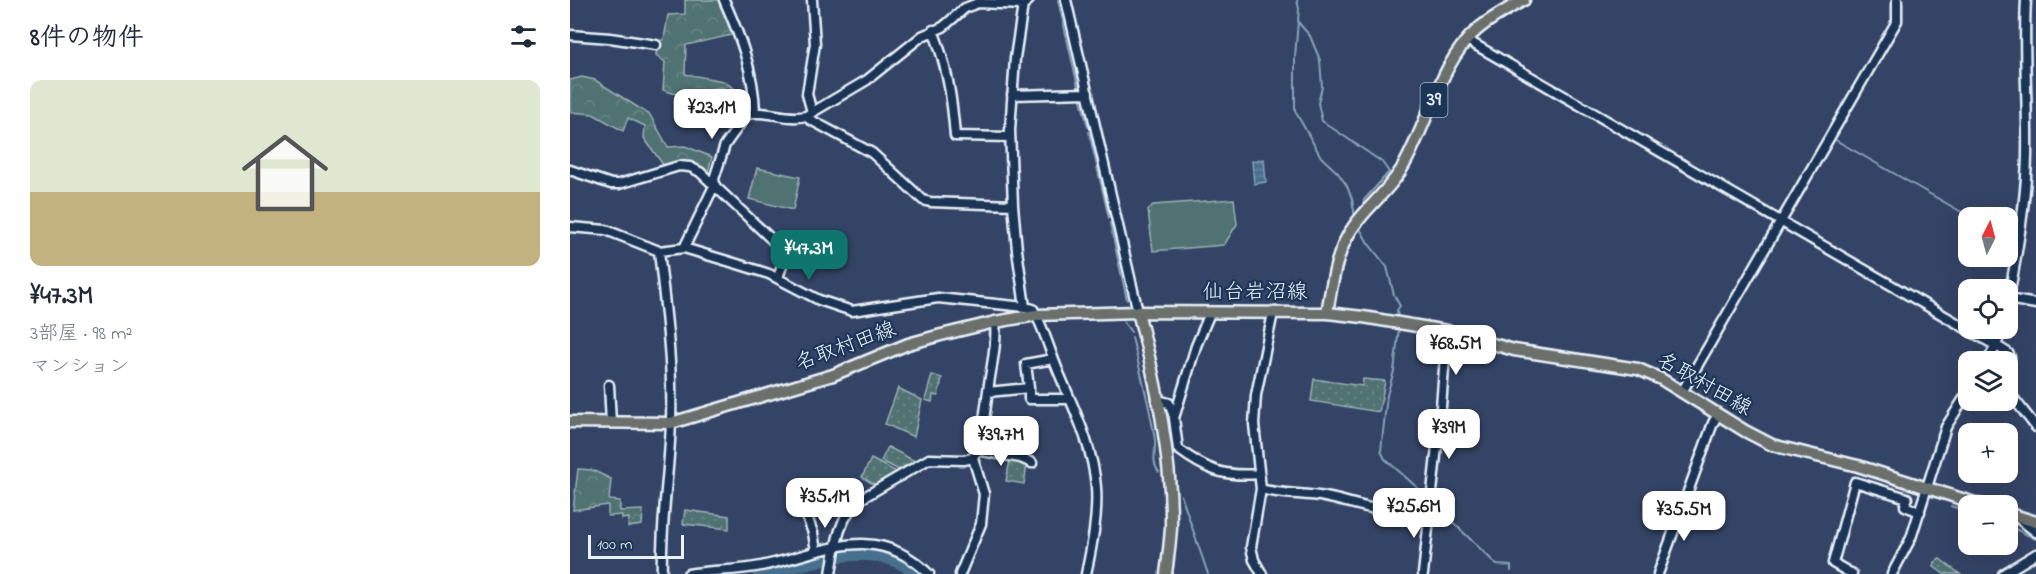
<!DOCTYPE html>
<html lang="ja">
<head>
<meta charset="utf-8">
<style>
  body { margin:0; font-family:"Indie Flower","Klee One",sans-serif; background:#f2f2f3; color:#1f2937; height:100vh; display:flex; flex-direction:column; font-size:22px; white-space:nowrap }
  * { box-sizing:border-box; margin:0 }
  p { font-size:20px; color:#747a83 }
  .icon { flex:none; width:33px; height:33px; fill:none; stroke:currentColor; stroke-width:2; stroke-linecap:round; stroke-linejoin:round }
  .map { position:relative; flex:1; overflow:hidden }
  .drawer { display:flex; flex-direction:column; background:#fff; width:570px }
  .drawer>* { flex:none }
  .needle { width:39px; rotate:6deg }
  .fabs { position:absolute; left:1388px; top:207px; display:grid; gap:12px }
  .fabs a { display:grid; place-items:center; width:60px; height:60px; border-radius:12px; background:#fff; box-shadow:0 6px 24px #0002; font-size:30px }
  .scale { position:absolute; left:18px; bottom:15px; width:96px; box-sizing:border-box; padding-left:6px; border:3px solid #e8f1f8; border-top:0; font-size:16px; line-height:21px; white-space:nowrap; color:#e8f1f8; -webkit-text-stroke:4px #1d3557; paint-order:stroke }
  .price { position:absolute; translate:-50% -51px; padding:0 14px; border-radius:12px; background:#fff; color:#222; font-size:20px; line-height:39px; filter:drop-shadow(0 2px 3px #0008) }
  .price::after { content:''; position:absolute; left:50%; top:36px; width:18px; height:14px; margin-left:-9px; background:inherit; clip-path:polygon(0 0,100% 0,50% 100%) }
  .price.selected { background:#0f766e; color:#fff }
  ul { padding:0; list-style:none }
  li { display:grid; align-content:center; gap:12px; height:318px; padding:0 30px }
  li span { display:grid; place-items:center; height:186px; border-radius:12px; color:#555 }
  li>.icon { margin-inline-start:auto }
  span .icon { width:108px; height:108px; fill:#fffc; stroke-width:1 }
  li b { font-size:26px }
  h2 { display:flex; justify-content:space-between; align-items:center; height:72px; padding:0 30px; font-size:26px }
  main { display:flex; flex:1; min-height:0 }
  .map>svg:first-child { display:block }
  .grass { fill:url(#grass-dots); stroke:#9cb2b5; stroke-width:1.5 }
  .forest { fill:url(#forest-crowns); stroke:#9cb2b5; stroke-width:1.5 }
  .garden { fill:#517272; stroke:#9cb2b5; stroke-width:1.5 }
  .water { fill:url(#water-rules); stroke:#87a3b9; stroke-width:1.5 }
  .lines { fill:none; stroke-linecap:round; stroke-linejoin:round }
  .stream { stroke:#87a3b9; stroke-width:2 }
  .river { stroke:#476f8f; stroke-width:12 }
  .minor-casing { stroke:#e8f1f8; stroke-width:13 }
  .major-casing { stroke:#e8f1f8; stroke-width:15 }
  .minor { stroke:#1d3557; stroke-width:8 }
  .major { stroke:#6c706d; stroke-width:10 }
  .labels { text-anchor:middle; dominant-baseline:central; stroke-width:4.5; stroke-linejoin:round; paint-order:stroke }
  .shield { fill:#1d3557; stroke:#abb9c8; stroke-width:1.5 }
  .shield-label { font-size:20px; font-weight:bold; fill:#e8f1f8 }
  .street-label { font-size:21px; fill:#e8f1f8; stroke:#1d3557 }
</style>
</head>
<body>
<main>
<section class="drawer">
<h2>8件の物件<svg class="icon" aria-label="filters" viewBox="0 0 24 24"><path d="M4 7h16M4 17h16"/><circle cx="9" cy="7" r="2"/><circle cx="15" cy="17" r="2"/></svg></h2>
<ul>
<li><span style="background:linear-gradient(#dfe7d0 60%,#c2b280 0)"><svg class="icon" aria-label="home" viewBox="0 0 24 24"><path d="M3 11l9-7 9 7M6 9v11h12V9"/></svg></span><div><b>¥47.3M</b><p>3部屋 · 98 m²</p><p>マンション</p></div></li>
</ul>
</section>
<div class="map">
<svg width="1466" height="574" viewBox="0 0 1466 574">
  <defs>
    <pattern id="grass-dots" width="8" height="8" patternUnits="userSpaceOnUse" patternTransform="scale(1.5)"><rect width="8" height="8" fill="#517272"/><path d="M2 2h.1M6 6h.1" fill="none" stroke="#6a8787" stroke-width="1.8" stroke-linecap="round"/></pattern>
    <pattern id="forest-crowns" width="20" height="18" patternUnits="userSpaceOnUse" patternTransform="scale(1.5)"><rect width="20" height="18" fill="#517272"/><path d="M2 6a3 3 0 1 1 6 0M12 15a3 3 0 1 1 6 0" fill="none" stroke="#6a8787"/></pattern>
    <pattern id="water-rules" width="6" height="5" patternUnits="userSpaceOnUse" patternTransform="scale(1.5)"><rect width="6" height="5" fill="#476f8f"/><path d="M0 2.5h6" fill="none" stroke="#6284a0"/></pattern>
  </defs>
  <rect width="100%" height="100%" fill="#344466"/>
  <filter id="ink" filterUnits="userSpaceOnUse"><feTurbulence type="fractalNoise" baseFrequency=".0167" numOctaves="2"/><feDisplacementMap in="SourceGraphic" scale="12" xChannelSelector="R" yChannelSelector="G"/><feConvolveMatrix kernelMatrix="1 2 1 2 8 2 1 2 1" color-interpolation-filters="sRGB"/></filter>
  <g filter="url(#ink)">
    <path class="grass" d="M362 375 372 378 368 396 363 395 362 402 355 400Z
      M744 379 792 386 793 379 815 381 809 412 741 401Z
      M328 388 352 400 344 437 315 424Z
      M318 447 345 461 329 470 311 461Z
      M301 459 325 471 328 474 306 486 292 477Z
      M440 460H448L457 465 454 484 436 481Z
      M115 510 159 516V529L113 524Z
      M1370 559 1390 574H1374L1364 567 1365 562Z"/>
    <path class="forest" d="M115 0H150L162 35 116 45 115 74 153 81 164 88 170 105 161 109 158 92 151 87 109 95 93 90 95 62 86 55 88 42 94 39 98 15 115 14Z
      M12 77 25 80 80 115 98 147 115 146 142 157 138 172C123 160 112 160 94 166L74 138 75 126 58 118 53 131 23 114 0 112V80Z
      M8 469 22 470 41 479 39 500 50 501V511L73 510 72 525 58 527 59 518 52 519V515L38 516V505L3 510Z"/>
    <path class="garden" d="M187 168 230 177 223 210 179 199Z
      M664 199 667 224 654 245 583 251 578 210 583 205Z"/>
    <path class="water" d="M694 159 696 182 684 184 682 161Z"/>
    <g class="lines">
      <path class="stream" d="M488 0 509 91
        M727 0 729 9 725 57V111L751 157 768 173 777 186 782 199 785 217
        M728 22 740 36 750 60 752 87 748 103 752 121 812 162 819 172 794 200 791 210
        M510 96 518 127
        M519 132 539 218
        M1262 138 1402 218
        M540 223 557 300
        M788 225 798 243 817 267 824 295 830 306 827 310 828 318
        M1437 238 1441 240
        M553 321 561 332
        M829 327 824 371 817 395 811 451 815 459 858 497
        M562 337C570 371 580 406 585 440 586 451 581 463 589 472
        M611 495 638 574
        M863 503 927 565 941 566V571
        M1381 506 1398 512
        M1437 525 1466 539"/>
      <path class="river" d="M189 574C243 566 299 535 347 574"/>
      <g class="minor-casing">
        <path id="minor" d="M154 0C170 36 184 72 185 112
          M496 0 568 312
          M363 30C377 66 382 97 385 136L440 137
          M0 35 40 38 86 45
          M897 40 1430 348 1438 353 1440 357 1437 365
          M442 95 518 93
          M242 112 237 94 245 44 242 0
          M0 170 41 184H49L109 166 120 167 130 172 216 253 208 278
          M443 205 440 130 445 58 453 5
          M0 227 36 230 89 251 114 248 174 266 199 274 249 300 282 311 368 298 455 307 463 309C474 328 480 352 489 373 504 409 523 447 526 487 528 516 522 546 516 574
          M114 248 145 184 144 179 155 145 177 114C196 109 216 121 236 116
          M89 251C95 307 103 363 101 419 100 471 90 522 92 574
          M1438 299 1466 304
          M1437 306C1446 261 1456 203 1457 156 1458 104 1453 52 1456 0
          M455 307 447 250 443 205 360 202 353 200 302 153 239 119 236 116 297 80 352 36 373 27 395 8 408 3 453 5 459 0
          M640 313 626 346 604 418 608 449C636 470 654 477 689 474
          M1417 362 1426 346 1432 328
          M39 385 41 423
          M459 388V399H500
          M1437 390 1466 427
          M418 392 459 388 456 364 483 359
          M1112 392 1327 21V0
          M587 400 599 403 604 417
          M407 450 451 458 462 463
          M691 489C712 495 734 493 755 497 781 502 812 514 838 512 846 511 853 508 861 506
          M236 514 243 533 246 551
          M1448 518 1466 532
          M118 574C142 570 167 571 191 566 254 553 305 520 359 574
          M261 574C265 549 268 518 289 500L359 459 394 460 403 458
          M390 574 411 524 414 494 403 458C414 435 415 409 419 384 422 363 427 343 425 322
          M692 574 684 560 681 547 691 489 684 424 686 395 703 313
          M853 574 870 419 877 331
          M1088 574 1143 423 1148 414
          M1282 574 1263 563 1285 482 1337 498 1335 506 1350 512
          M1322 574 1341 538 1376 427 1398 392
          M1433 574 1466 554"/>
      </g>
      <g class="major-casing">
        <path id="major" d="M568 312C586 382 602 455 601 528 600 543 598 559 596 574
          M757 313C762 284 766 250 784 226 798 206 818 191 831 170 857 128 870 60 908 29 922 17 938 9 954 0
          M0 422 101 423 263 375 338 344 371 335 425 322 466 315 568 312 757 313 793 317 877 331 944 350 1068 369 1091 379 1175 431 1202 445 1288 466 1414 506
          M1437 513 1466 522"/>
      </g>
      <use href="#minor" class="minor"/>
      <use href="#major" class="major"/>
    </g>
  </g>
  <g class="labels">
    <rect class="shield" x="850.5" y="83" width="27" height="34" rx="4.5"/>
    <g class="shield-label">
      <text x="864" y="100">39</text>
    </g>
    <g class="street-label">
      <text x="685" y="293">仙台岩沼線</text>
      <text transform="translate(276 347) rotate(-20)">名取村田線</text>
      <text transform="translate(1134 385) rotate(30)">名取村田線</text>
    </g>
  </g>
</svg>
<div class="fabs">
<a><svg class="needle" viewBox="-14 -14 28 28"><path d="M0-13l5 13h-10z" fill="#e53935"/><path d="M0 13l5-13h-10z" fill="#747a83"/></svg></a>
<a><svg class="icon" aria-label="locate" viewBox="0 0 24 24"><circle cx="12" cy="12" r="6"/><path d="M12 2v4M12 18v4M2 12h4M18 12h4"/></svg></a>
<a><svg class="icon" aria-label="layers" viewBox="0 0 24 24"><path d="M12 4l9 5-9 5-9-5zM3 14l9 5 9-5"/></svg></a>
<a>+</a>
<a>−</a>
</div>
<div class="scale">100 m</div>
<b class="price" style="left:142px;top:140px">¥23.1M</b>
<b class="price selected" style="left:239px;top:281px">¥47.3M</b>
<b class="price" style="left:886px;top:376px">¥68.5M</b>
<b class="price" style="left:879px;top:460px">¥39M</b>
<b class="price" style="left:431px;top:467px">¥39.7M</b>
<b class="price" style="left:255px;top:529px">¥35.1M</b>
<b class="price" style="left:844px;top:539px">¥25.6M</b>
<b class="price" style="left:1114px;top:542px">¥35.5M</b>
</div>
</main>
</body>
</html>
